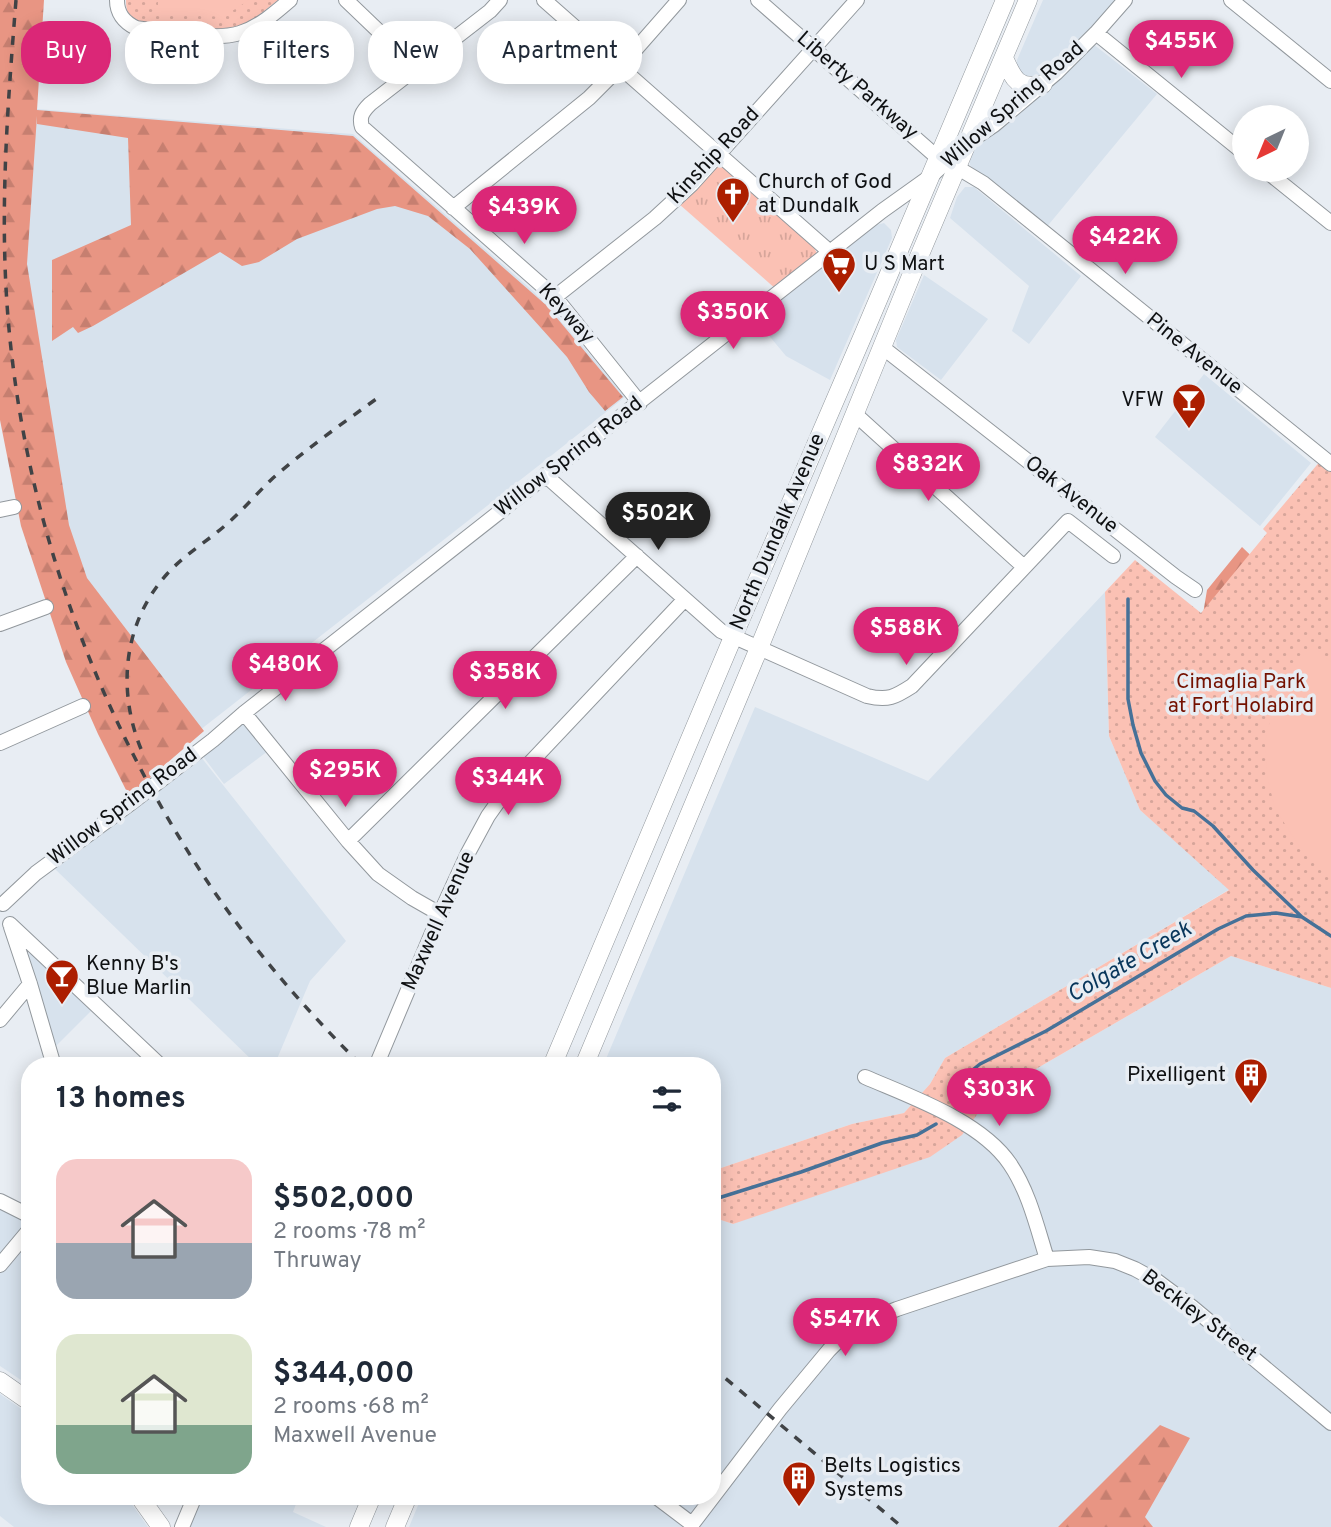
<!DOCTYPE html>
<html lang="en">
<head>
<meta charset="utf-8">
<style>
  body { margin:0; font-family:Overpass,sans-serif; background:#f2f2f3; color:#1f2937; height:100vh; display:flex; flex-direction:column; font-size:26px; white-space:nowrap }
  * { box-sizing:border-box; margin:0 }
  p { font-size:23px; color:#747a83 }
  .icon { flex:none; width:38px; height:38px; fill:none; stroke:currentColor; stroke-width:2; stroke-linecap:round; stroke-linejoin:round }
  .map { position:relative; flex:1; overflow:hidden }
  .side { position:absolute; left:21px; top:1057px; width:700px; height:448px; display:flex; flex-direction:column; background:#fff; border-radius:28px; box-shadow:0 4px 18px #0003 }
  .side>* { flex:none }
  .hud { position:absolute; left:21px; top:21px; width:700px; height:63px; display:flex; gap:14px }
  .needle { width:46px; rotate:223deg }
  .tools { position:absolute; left:1232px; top:105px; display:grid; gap:14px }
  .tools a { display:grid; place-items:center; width:77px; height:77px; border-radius:50%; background:#fff; box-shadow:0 4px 18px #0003; font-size:35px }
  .price { position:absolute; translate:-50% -60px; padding:0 16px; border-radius:24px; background:#db2777; color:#fff; font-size:23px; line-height:46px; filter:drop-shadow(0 2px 4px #0008) }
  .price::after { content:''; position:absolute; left:50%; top:42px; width:21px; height:16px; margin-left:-10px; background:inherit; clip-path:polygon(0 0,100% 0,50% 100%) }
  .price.active { background:#222; color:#fff }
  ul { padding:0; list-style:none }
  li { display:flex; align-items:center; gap:21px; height:175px; padding:0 35px }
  li span { display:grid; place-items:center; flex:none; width:196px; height:140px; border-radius:21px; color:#555 }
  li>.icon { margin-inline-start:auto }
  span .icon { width:84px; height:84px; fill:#fffc; stroke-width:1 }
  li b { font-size:30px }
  h2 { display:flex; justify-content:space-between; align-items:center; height:84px; padding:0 35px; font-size:30px }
  .chip { padding:0 24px; border-radius:28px; background:#fff; box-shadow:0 4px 18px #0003; font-size:24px; line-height:63px }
  .chip.active { background:#db2777; color:#fff }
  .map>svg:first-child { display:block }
  .built { fill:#d7e2ed }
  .grass { fill:url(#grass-tufts) }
  .forest { fill:url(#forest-firs) }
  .park { fill:url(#park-dots) }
  .pitch { fill:#fbc1b4 }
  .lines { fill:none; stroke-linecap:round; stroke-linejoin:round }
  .stream { stroke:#467198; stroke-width:3.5 }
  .minor-casing { stroke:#92989d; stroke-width:16 }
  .major-casing { stroke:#92989d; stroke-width:19 }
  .minor { stroke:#fff; stroke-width:14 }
  .major { stroke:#fff; stroke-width:18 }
  .rail { stroke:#404346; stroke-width:3.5; stroke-dasharray:9 9; stroke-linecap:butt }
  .labels { text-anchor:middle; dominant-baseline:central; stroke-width:7; stroke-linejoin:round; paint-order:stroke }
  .street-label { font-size:21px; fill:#0e1012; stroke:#e8edf3 }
  .poi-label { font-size:21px; fill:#0e1012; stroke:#e8edf3; text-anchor:start }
  .park-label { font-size:21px; fill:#741100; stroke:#e8edf3 }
  .water-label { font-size:23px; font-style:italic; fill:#08365b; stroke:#e8edf3 }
</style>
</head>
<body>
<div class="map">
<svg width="1331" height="1527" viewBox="0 0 1331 1527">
  <defs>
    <pattern id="grass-tufts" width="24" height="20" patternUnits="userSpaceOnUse" patternTransform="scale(1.75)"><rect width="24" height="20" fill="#fbc1b4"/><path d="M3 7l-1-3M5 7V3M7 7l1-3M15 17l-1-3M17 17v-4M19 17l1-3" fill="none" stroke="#d6a59a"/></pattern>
    <pattern id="forest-firs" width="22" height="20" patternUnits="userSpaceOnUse" patternTransform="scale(1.75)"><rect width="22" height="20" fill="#e89583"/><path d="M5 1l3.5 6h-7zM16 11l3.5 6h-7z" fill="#c67f70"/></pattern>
    <pattern id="park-dots" width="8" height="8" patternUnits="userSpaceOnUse" patternTransform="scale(1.75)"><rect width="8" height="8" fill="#fbc1b4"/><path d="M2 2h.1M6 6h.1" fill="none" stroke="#d6a59a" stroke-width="1.8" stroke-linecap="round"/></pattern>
  </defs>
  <rect width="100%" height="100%" fill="#e8edf3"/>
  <path class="built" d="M1043 0H1120L1039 76 1033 79 1022 75 1017 68V60Z
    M1093 44 1157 94 1045 229 978 174 970 165V158L974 146Z
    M25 108 353 134 548 304 625 397 542 463 154 766 83 595 23 307Z
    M965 187H974L1081 276 1029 344 1012 331 1029 286 950 218 957 197Z
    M884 223 891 230 892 238 830 380 786 356 756 320 876 225Z
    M924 275 988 319 941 380 897 347 896 340Z
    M1204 374 1311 463 1260 526 1155 437Z
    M1105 592 1109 736 1140 810 1230 889 945 1058 930 1084 904 1113 852 1124 712 1171V1066H603L755 707 928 781Z
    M242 724 249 725 268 751 224 784 202 755Z
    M201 757 346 941 310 981 274 1066H258L55 869Z
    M32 952 91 1011 54 1048 24 956Z
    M1231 956 1331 988V1527H409L422 1496H712V1217L733 1224 981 1109 998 1091Z
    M0 1206 30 1221V1386L0 1366Z
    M0 1394 30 1415V1496H126L148 1527H14L0 1516Z
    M201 1496H299L293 1512 326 1527H189Z"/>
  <path class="grass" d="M722 165 811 243 817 253 816 257 777 290 679 204 713 168Z"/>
  <path class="forest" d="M0 0H44L37 110 353 136 546 305 623 397 605 411 589 392 567 357 470 249 428 216 395 206 377 209 297 239 259 262 242 266 220 252 93 326 78 333 73 327 52 341V260L131 225 128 138 37 124V116L27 264 69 525 87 578 204 731 129 796 98 734 66 662 21 526 0 420Z
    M1242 547 1287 590 1201 626 1207 590Z
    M1160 1425 1190 1438 1145 1517 1153 1527H1058Z"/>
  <path class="park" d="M126 0H278L244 27 229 30 137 22C128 16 126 11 126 0Z
    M1327 453 1331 456V988L1231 956 998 1091 981 1109 962 1135 930 1157 733 1224 712 1217V1171L852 1124 904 1113 930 1084 945 1058 1229 890 1140 810 1109 736 1105 592 1135 560 1201 613 1267 533 1263 529Z"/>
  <path class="pitch" d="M158 0H249L223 17 158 12Z
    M1312 645 1331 662V864L1323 872 1304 853 1275 809 1267 775 1265 742 1273 707 1288 677Z"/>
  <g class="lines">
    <path class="stream" d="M1128 599V699L1133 725 1141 753 1155 781 1166 795 1182 808 1194 811 1213 826 1253 870 1302 917
      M953 1086 980 1064 1046 1031 1218 929 1246 916 1276 913 1302 917 1331 936
      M712 1200 801 1172 882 1143 917 1135 936 1124"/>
    <g class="minor-casing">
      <path id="minor" d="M117 0C117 14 124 22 136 28 163 32 216 41 240 33 259 27 275 13 290 0
        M346 0 416 67
        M500 0 490 11 370 104C362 112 359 117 362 127L555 297 640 403
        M544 0 830 252
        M758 0 938 158 958 168 983 183 1331 464
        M1231 0 1331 81
        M1096 33 1244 153
        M1265 170 1331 223
        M453 208 589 98 621 66 679 0
        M555 297 655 218 692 184 857 0
        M882 347 1176 577 1195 590
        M855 414 1024 567
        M545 475 721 631 867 696C888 701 895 697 912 686L1068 521 1113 556
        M0 510 14 507
        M0 624 46 607
        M244 713 348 841 378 874 412 898 440 914
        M0 743 83 706
        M348 841 637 556
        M3 904 36 873 131 803 213 740 244 713 882 211 931 176 967 143 994 125 1056 73 1096 33 1125 0
        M10 924 161 1066
        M11 927 30 984 54 1066
        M0 1020 30 984
        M376 1066 440 914 468 853 488 816 512 782 685 599
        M865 1077C911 1097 981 1121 1010 1164 1029 1192 1037 1227 1047 1259
        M0 1201 30 1216
        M0 1265 30 1229
        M655 1496 692 1524
        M182 1527 195 1496
        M690 1527 780 1409 829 1350 843 1336 865 1322 897 1309 1047 1259 1089 1257 1115 1261 1135 1269 1157 1281 1192 1307 1331 1423"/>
    </g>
    <g class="major-casing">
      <path id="major" d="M1004 58C1013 78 1018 91 1043 84
        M552 1066 733 637 864 333 1005 0
        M584 1066 759 648 918 259 1028 0
        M0 1381 30 1402
        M139 1496 161 1527
        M359 1527 372 1496
        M395 1527 408 1496"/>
    </g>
    <use href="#minor" class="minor"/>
    <use href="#major" class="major"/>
    <path class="rail" d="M16 0C8 101 0 202 7 304 21 508 92 707 205 878 250 946 304 1008 362 1066
      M141 749C117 690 123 623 167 574 185 554 208 541 228 523 244 509 258 492 273 478 306 449 343 423 379 397
      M712 1367 902 1527"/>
  </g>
  <defs>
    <g id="church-pin" transform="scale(1.75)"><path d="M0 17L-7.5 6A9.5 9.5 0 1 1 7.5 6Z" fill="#ac1e00" stroke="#e8edf3"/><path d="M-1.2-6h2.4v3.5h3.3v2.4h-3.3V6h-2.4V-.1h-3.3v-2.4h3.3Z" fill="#fff"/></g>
    <g id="supermarket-pin" transform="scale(1.75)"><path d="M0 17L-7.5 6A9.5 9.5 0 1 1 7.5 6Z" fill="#ac1e00" stroke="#e8edf3"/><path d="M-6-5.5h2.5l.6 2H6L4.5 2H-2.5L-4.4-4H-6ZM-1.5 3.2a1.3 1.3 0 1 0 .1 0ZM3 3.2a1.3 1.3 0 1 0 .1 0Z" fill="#fff"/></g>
    <g id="bar-pin" transform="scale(1.75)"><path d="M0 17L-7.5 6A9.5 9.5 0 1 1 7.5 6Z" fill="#ac1e00" stroke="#e8edf3"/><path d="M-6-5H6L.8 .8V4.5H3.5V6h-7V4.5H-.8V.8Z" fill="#fff"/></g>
    <g id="building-pin" transform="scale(1.75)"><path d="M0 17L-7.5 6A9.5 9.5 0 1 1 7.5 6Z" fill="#ac1e00" stroke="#e8edf3"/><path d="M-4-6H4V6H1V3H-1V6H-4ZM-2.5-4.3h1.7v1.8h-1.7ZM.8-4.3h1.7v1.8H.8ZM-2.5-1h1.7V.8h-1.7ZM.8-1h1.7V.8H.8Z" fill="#fff"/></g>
  </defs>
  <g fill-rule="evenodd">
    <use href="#church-pin" x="733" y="194"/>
    <use href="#supermarket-pin" x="839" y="264"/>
    <use href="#bar-pin" x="1189" y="400"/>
    <use href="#bar-pin" x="62" y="976"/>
    <use href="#building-pin" x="1251" y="1075"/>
    <use href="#building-pin" x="799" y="1478"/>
  </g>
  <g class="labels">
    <g class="street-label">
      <text transform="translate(857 86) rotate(41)">Liberty Parkway</text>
      <text transform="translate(1013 105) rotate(-41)">Willow Spring Road</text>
      <text transform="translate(714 156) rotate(-47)">Kinship Road</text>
      <text transform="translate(566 314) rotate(48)">Keyway</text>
      <text transform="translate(1194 354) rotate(39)">Pine Avenue</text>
      <text transform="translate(569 457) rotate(-38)">Willow Spring Road</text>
      <text transform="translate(1071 495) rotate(38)">Oak Avenue</text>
      <text transform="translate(778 532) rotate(-67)">North Dundalk Avenue</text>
      <text transform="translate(123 807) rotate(-37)">Willow Spring Road</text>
      <text transform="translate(439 921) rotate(-66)">Maxwell Avenue</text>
      <text transform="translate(1199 1316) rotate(37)">Beckley Street</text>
    </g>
    <g class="poi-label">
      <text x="758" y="182">Church of God<tspan x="758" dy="24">at Dundalk</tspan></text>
      <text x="864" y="264">U S Mart</text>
      <text x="1164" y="400" text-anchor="end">VFW</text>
      <text x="86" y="964">Kenny B's<tspan x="86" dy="24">Blue Marlin</tspan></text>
      <text x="1226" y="1075" text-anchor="end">Pixelligent</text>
      <text x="824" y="1466">Belts Logistics<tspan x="824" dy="24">Systems</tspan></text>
    </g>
    <g class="park-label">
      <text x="1241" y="682">Cimaglia Park<tspan x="1241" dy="24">at Fort Holabird</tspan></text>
    </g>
    <g class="water-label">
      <text transform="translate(1130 963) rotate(-30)">Colgate Creek</text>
    </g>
  </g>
</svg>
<div class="tools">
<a><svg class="needle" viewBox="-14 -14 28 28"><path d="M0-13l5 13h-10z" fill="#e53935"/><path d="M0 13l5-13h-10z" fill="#747a83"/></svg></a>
</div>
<b class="price" style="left:1181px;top:80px">$455K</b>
<b class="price" style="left:524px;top:246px">$439K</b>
<b class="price" style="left:1125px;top:276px">$422K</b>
<b class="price" style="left:733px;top:351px">$350K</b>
<b class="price" style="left:928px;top:503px">$832K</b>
<b class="price active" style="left:658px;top:552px">$502K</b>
<b class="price" style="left:906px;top:667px">$588K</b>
<b class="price" style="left:285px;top:703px">$480K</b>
<b class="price" style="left:505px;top:711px">$358K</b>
<b class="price" style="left:345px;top:809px">$295K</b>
<b class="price" style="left:508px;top:817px">$344K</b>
<b class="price" style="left:999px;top:1128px">$303K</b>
<b class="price" style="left:845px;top:1358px">$547K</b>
<div class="hud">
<a class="chip active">Buy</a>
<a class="chip">Rent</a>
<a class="chip">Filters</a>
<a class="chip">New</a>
<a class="chip">Apartment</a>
</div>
<section class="side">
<h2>13 homes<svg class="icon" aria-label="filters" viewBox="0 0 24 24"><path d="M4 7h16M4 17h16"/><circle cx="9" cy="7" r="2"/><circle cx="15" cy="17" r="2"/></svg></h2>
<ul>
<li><span style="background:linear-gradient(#f6c9c9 60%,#9aa5b1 0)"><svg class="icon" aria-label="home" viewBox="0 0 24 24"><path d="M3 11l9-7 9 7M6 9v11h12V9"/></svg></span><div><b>$502,000</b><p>2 rooms · 78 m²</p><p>Thruway</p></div></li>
<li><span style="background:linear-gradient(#dfe7d0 65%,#7fa58c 0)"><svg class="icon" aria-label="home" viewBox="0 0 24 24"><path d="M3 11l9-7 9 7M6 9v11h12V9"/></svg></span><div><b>$344,000</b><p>2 rooms · 68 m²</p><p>Maxwell Avenue</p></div></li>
</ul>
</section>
</div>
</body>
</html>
